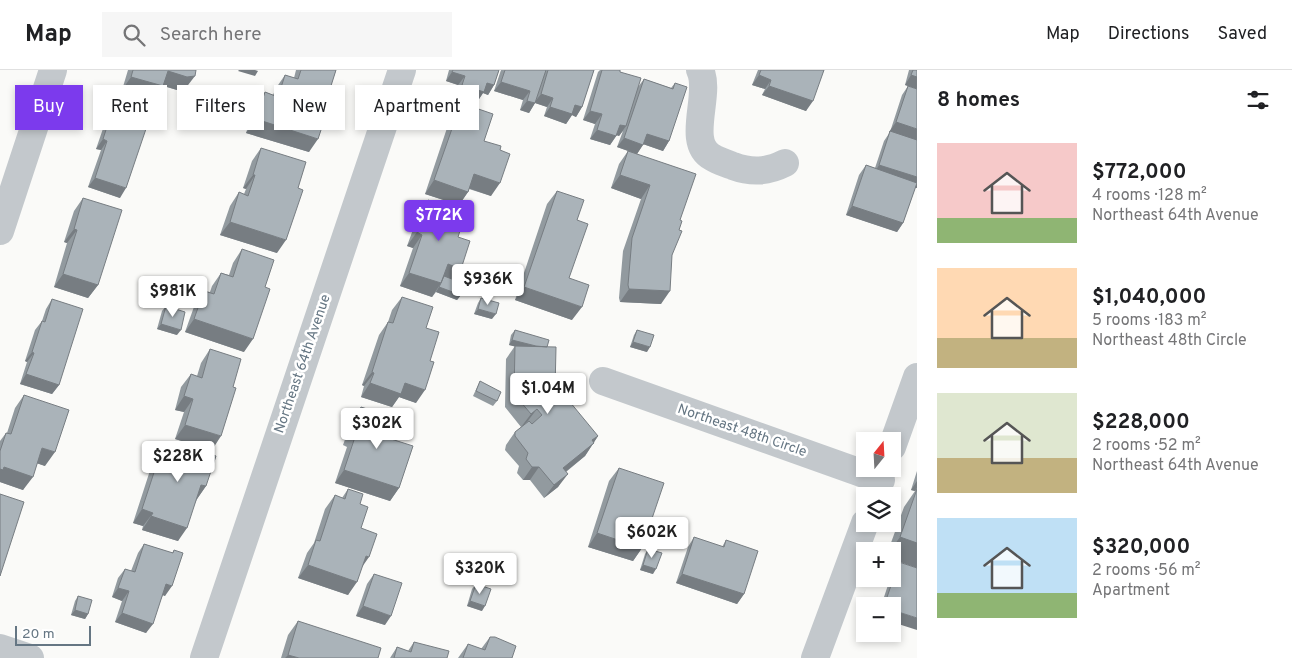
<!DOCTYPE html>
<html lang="en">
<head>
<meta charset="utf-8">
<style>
  body { margin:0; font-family:Overpass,sans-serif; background:#f6f6f6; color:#202124; height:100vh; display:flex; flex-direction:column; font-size:19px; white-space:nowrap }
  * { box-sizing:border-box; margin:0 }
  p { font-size:16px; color:#757577 }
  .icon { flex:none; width:28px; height:28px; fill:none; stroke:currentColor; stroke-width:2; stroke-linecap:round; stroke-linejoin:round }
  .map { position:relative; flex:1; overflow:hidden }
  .sheet { display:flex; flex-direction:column; background:#fff; width:375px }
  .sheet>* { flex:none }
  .hud { position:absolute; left:15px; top:15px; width:475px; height:45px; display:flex; gap:10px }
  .needle { width:32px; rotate:18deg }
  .buttons { position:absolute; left:856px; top:362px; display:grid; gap:10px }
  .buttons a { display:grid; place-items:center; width:45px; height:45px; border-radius:0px; background:#fff; box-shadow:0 2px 8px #0003; font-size:25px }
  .scale { position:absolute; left:15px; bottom:12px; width:76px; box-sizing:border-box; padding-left:5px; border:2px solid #657683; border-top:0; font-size:14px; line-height:18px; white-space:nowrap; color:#657683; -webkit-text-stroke:4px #fff; paint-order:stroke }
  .price { position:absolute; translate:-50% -42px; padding:0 11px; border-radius:5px; background:#fff; color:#222; font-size:16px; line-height:32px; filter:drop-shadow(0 1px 2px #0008) }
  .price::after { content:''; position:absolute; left:50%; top:30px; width:15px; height:11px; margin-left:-8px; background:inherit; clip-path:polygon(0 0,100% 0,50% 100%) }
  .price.selected { background:#7c3aed; color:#fff }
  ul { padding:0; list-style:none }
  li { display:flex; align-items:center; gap:15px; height:125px; padding:0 20px }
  li span { display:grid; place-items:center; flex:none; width:140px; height:100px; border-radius:0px; color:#555 }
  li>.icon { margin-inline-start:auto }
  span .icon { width:60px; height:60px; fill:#fffc; stroke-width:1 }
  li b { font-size:21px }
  h2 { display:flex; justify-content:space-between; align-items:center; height:60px; padding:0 20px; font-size:21px }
  .pill { padding:0 18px; border-radius:0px; background:#fff; box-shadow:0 2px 8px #0003; font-size:18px; line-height:45px }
  .pill.selected { background:#7c3aed; color:#fff }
  header { display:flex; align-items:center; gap:30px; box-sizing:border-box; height:70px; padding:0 25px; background:#fff; border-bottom:1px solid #e0e0e0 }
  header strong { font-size:24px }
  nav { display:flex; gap:28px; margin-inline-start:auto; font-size:18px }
  .search { width:350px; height:45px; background:#f6f6f6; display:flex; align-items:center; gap:12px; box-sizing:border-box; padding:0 18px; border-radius:0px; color:#757577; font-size:19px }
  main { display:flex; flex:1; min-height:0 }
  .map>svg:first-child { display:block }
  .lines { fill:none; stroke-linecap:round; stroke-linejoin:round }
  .minor { stroke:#c3c8cc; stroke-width:28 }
  .wall { fill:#929a9f }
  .shaded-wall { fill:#777d82 }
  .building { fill:#aab3b9; stroke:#777d82 }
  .labels { text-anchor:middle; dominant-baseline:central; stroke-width:5; stroke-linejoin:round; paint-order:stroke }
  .street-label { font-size:14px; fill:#657683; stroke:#fff }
</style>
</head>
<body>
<header>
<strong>Map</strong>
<div class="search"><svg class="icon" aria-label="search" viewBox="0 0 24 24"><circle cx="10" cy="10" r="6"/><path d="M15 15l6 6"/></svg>Search here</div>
<nav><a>Map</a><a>Directions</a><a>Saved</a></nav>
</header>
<main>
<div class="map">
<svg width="917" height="588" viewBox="0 0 917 588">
  <rect width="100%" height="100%" fill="#fafaf8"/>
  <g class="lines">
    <path class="minor" d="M700 0C712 24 685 72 712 87 718 91 726 93 733 96 752 103 767 102 785 93
      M0 161 53 0
      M603 311 881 410
      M892 377 917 307
      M0 578 30 588
      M204 588 402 0
      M815 588 865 453"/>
  </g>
  <path class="wall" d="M128 0H196L185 19 177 20 163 16 154 30 122 20Z
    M296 0H336L309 82 246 63 255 36 265 22 273 25 276 18 285 5 294 8Z
    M449 0H499L494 15 488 25 483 23 477 32 455 24 458 15 446 11Z
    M501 0H594L582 37 576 47 572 45 566 54 544 46 547 37 535 33 529 43 520 40 523 30 494 21Z
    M600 0H620V2L638 17 644 9 671 18 675 13 669 71 663 81 643 74 637 84 680 150 661 234 620 232 619 228 623 181 641 129 611 118 619 94 628 81 617 77 623 61 619 66 617 65 610 75 590 69 595 54 583 50 598 2Z
    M758 0H824L806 41 762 25 765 19 752 15Z
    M909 0H917V19L905 15Z
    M908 16 917 118H915L903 153 897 162 846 145 859 105 866 95 875 98 884 71 890 62 902 25Z
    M461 33 484 71 500 80 491 126 469 119 468 122 459 135 425 124 451 46Z
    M114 35 120 128 88 117 101 80 96 79 108 44Z
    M261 78 277 183 220 165 230 136 239 122 244 124 246 119 243 118 252 91Z
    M557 121 577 150 569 208 572 250 515 230 547 134Z
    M83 128 98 215 88 228 54 217 67 173 64 172 74 141Z
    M428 130 458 167 461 199 453 210 461 225 457 230 436 222 432 227 400 216 413 178 407 176 419 143Z
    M242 179 244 282 185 262 195 234 204 221 210 222 212 216 221 203 229 205 233 193Z
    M402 227 426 258 416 333 399 327 392 337 361 327 364 316 362 315 379 265 388 252 392 240Z
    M481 228 492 249 474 244 478 233Z
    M52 229 59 315 52 324 20 314 27 292 25 291 35 260 42 251 46 239Z
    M166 236 177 265 157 259 162 241Z
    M515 260 547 277 549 329 554 335 598 366 585 386 566 402 558 417 544 428 530 410H523L517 403 519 396 505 380 506 375 515 362 521 357 505 337 506 289 515 276 509 275 511 265Z
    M637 260 647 282 630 277 634 265Z
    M210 279 212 380 175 369 184 342 175 340 181 317 191 304 197 306 201 293Z
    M480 311 497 331 493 336 473 326Z
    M24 325 45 396 37 393 23 420 0 412V371L6 363H7L15 338Z
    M361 337 388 368 399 418 390 431 335 413 347 377 343 375 352 350Z
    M164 372 177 376 179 373 206 416 197 429 178 471 142 460 143 456 133 453 155 385Z
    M619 398 642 478 633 491 588 477 609 411Z
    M917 401V498L892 489V481H888L904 437 915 421 911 420Z
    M348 419 360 434 362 497 348 525 298 508 307 483 314 473 325 439 335 425 342 428Z
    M694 467 722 477 726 470 744 524 737 534 676 513 688 477Z
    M144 474 172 483 174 480 165 526 163 525 146 563 115 552 122 531 112 527 118 508 125 499 131 501 138 483Z
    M648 479 653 504 640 500 645 484Z
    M899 492 892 536H881L890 509H892V501Z
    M374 504 385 555 356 546 367 514Z
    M476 514 482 541 467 536 472 519Z
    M78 526 88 544 85 549 71 545 75 531Z
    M298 551 378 588H281L288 565Z
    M490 567 512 588H458L468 574 481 579Z
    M414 572 447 588H390L397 577 408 581Z"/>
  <path class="shaded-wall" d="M239 0H255L258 1 255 6 238 1Z
    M168 1 195 6 185 19 177 20 158 14Z
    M452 2 465 6 458 15 446 11Z
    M759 5 771 10 765 19 752 15Z
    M911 5 917 7V19L905 15Z
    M131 7 163 16 154 30 122 20Z
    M501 12 530 21 523 30 494 21Z
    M487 13 494 15 488 25 483 23 477 32 455 24 462 15Z
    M769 16 813 31 806 41 762 25Z
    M541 24 553 28 547 37 535 33 529 43 520 40 527 31 534 33Z
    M575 35 582 37 576 47 572 45 566 54 544 46 550 37Z
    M590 41 602 44 595 54 583 50Z
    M256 49 318 69 309 82 246 63Z
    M896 52 917 59V71L889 62Z
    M620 55 626 56 619 66 613 64Z
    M597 60 616 66 610 75 590 69Z
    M647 64 669 71 663 81 640 73Z
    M624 68 643 75 637 84 617 77Z
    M103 69 107 71 101 80 96 79Z
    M879 95 917 107V118L873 105Z
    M474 104 500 113 491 126 465 117Z
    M253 105H255L246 119 243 118Z
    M620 105 650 115 641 129 611 118Z
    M95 108 126 118 120 128 88 117Z
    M434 110 468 122 459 135 425 124Z
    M852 136 903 153 897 162 846 145Z
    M230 152 286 170 277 183 220 165Z
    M74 159 77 160 67 173 64 172Z
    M417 162 422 165 413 178 407 176Z
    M448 194 461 199 451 212 442 209Z
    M409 203 441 213 432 227 400 216Z
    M63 204 98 215 88 228 54 217Z
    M439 217 461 225 457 230 436 222Z
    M524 217 582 237 572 250 515 230Z
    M629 219 670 221 661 234 620 232Z
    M478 239 496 244 492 249 474 244Z
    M194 249 253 269 244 282 185 262Z
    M161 254 181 260 177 265 157 259Z
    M512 270 547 279 543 284 509 275Z
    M633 272 650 277 647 282 630 277Z
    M32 282 34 283 27 292 25 291Z
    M372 302 374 303 364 316 362 315Z
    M26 304 59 315 52 324 20 314Z
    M370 313H405L425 320 416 333 399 327 392 337 361 327Z
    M540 319 555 321 546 334Z
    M184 326 193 329 184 342 175 340Z
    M537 339 527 352 521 357 531 344Z
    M185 355 221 366 212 380 175 369Z
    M598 366 585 386 554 411 563 398 592 370Z
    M42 378 55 382 45 396 33 392Z
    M4 397 33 407 23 420 0 412V399Z
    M532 397H539L530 410H523Z
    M344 400 399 418 390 431 335 413Z
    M568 404 558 417 544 428 554 415Z
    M917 411V418L915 421 911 420Z
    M201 415 206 416 197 429 192 428Z
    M142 439 153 443 143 456 133 453Z
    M151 446 187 458 178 471 142 460Z
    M597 463 642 478 633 491 588 477Z
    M900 467 917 473V498L892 489V481H890Z
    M366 486 369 487 360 500Z
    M308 495 357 512 348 525 298 508Z
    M643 495 656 499 653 504 640 500Z
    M682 504 744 524 737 534 676 513Z
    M166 514 172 516 165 526 160 524Z
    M118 518 129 521 122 531 112 527Z
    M470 531 485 536 482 541 467 536Z
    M363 536 391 546 385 555 356 546Z
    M75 540 88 544 85 549 71 545Z
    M892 540 917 548V560L892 552Z
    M122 543 153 554 146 563 115 552Z
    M288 585 299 588H285Z"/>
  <path class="building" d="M133 0H196L195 6 187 7 168 1 163 16 131 7Z
    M301 0H336L330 19 334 21 318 69 256 49 265 22 278 27 285 5 298 9Z
    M453 0H499L494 15 487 13 484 22 462 15 465 6 452 2Z
    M505 0H546L535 33 527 31 530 21 501 12Z
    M548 0H594L582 37 575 35 572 44 550 37 553 28 541 24Z
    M602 0H620V2L641 8 626 56 620 55 616 66 597 60 602 44 590 41Z
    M761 0H824L813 31 769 16 771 10 759 5Z
    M913 0H917V7L911 5Z
    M644 9 673 19 675 13 687 17 669 71 647 64 643 75 624 68Z
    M908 16 917 19V59L896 52Z
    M461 33 493 44 484 71 501 76 500 80 510 84 500 113 474 104 468 122 434 110Z
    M114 35 150 47 126 118 95 108 107 71 103 69Z
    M890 61 917 70V107L879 95Z
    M261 78 306 92 298 118 303 120 286 170 230 152 239 122 248 126 255 105H253Z
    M628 81 696 104 680 150 682 151 679 160 682 161 672 185 670 221 629 219 628 215 632 168 650 115 620 105Z
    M866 95 917 113 903 153 852 136Z
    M557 121 584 130 577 150 588 154 569 208 589 215 582 237 524 217Z
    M83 128 122 140 98 215 63 204 77 160 74 159Z
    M428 130 466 142 458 167 470 171 461 199 448 194 441 213 409 203 422 165 417 162Z
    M242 179 274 190 265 217 270 219 253 269 194 249 204 221 214 224 221 203 233 207Z
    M444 206 465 214 461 225 439 217 441 213Z
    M402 227 433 237 426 258 439 262 430 291 434 292 425 320 405 313 401 324 370 313 374 303 372 302 388 252 393 253Z
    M481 228 499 233 496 244 478 239Z
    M52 229 83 239 59 315 26 304 34 283 32 282 42 251 45 252Z
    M166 236 185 242 181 260 161 254Z
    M515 260 549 270 547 277 536 276 512 270Z
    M637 260 654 265 650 277 633 272Z
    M515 276 556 277 555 321 540 319 554 335 565 326 598 366 592 370 594 373 563 398 568 404 554 415 539 397H532L526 389 528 383 515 366V362L529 351 532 354 542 345 537 339 531 344 514 324Z
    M210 279 241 289 233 317 236 318 221 366 185 355 193 329 184 326 191 304 202 308Z
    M480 311 501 322 497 331 476 321Z
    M24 325 69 340 55 382 42 378 33 407 4 397 3 400 0 399V381L6 363 11 364Z
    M361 337 395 348 388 368 413 376 399 418 344 400 356 364 353 362Z
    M164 372 177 377 179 373 216 386 206 416 201 415 187 458 151 446 153 443 142 439Z
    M619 398 664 413 642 478 597 463Z
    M348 419 363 424 360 434 368 437 361 458 377 464 369 487 366 486 357 512 308 495 316 470 320 471 335 425 345 429Z
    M917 419V473L900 467Z
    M0 424 24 432 0 506Z
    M694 467 724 477 726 470 758 481 744 524 682 504Z
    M144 474 173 483 174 480 183 483 172 516 166 514 153 554 122 543 129 521 118 518 125 499 135 502Z
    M648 479 662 483 656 499 643 495Z
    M899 492 917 498V548L892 540V536H884Z
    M374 504 402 513 391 546 363 536Z
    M476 514 491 519 485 536 470 531Z
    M78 526 92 530 88 544 75 540Z
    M298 551 381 578 378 588H299L288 585Z
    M490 567H495L516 576 512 588H463L468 574 485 580Z
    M414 572 449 581 447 588H394L397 577 411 582Z"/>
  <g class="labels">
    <g class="street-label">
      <text transform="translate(303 294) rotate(-71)">Northeast 64th Avenue</text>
      <text transform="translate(742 361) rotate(19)">Northeast 48th Circle</text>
    </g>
  </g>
</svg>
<div class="buttons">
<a><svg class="needle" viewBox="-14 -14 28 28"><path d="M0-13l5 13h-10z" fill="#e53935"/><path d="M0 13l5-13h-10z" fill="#757577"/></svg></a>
<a><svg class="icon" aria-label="layers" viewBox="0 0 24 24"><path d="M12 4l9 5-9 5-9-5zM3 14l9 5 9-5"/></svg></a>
<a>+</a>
<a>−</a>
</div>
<div class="scale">20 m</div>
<b class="price selected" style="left:439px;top:172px">$772K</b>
<b class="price" style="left:488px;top:236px">$936K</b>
<b class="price" style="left:173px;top:248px">$981K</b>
<b class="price" style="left:548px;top:345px">$1.04M</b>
<b class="price" style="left:377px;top:380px">$302K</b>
<b class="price" style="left:178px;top:413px">$228K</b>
<b class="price" style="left:652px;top:489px">$602K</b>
<b class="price" style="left:480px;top:525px">$320K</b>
<div class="hud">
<a class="pill selected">Buy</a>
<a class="pill">Rent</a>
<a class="pill">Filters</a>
<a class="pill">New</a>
<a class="pill">Apartment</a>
</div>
</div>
<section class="sheet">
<h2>8 homes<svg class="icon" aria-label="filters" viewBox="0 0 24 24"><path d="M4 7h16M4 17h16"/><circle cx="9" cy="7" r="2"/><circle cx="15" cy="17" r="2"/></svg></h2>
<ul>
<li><span style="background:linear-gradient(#f6c9c9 75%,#8fb573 0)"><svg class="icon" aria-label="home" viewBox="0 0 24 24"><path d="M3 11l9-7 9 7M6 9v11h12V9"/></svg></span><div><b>$772,000</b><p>4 rooms · 128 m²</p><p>Northeast 64th Avenue</p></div></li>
<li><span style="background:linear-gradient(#ffd9b3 70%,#c2b280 0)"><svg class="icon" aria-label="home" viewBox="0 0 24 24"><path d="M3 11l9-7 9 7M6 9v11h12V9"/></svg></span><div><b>$1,040,000</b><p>5 rooms · 183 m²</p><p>Northeast 48th Circle</p></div></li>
<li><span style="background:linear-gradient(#dfe7d0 65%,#c2b280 0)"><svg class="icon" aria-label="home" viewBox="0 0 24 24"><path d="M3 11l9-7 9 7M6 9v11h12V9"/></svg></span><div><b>$228,000</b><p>2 rooms · 52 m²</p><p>Northeast 64th Avenue</p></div></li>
<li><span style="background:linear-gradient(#bfe0f5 75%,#8fb573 0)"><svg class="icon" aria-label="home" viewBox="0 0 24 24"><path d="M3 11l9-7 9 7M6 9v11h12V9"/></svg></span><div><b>$320,000</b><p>2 rooms · 56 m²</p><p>Apartment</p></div></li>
</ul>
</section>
</main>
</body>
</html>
